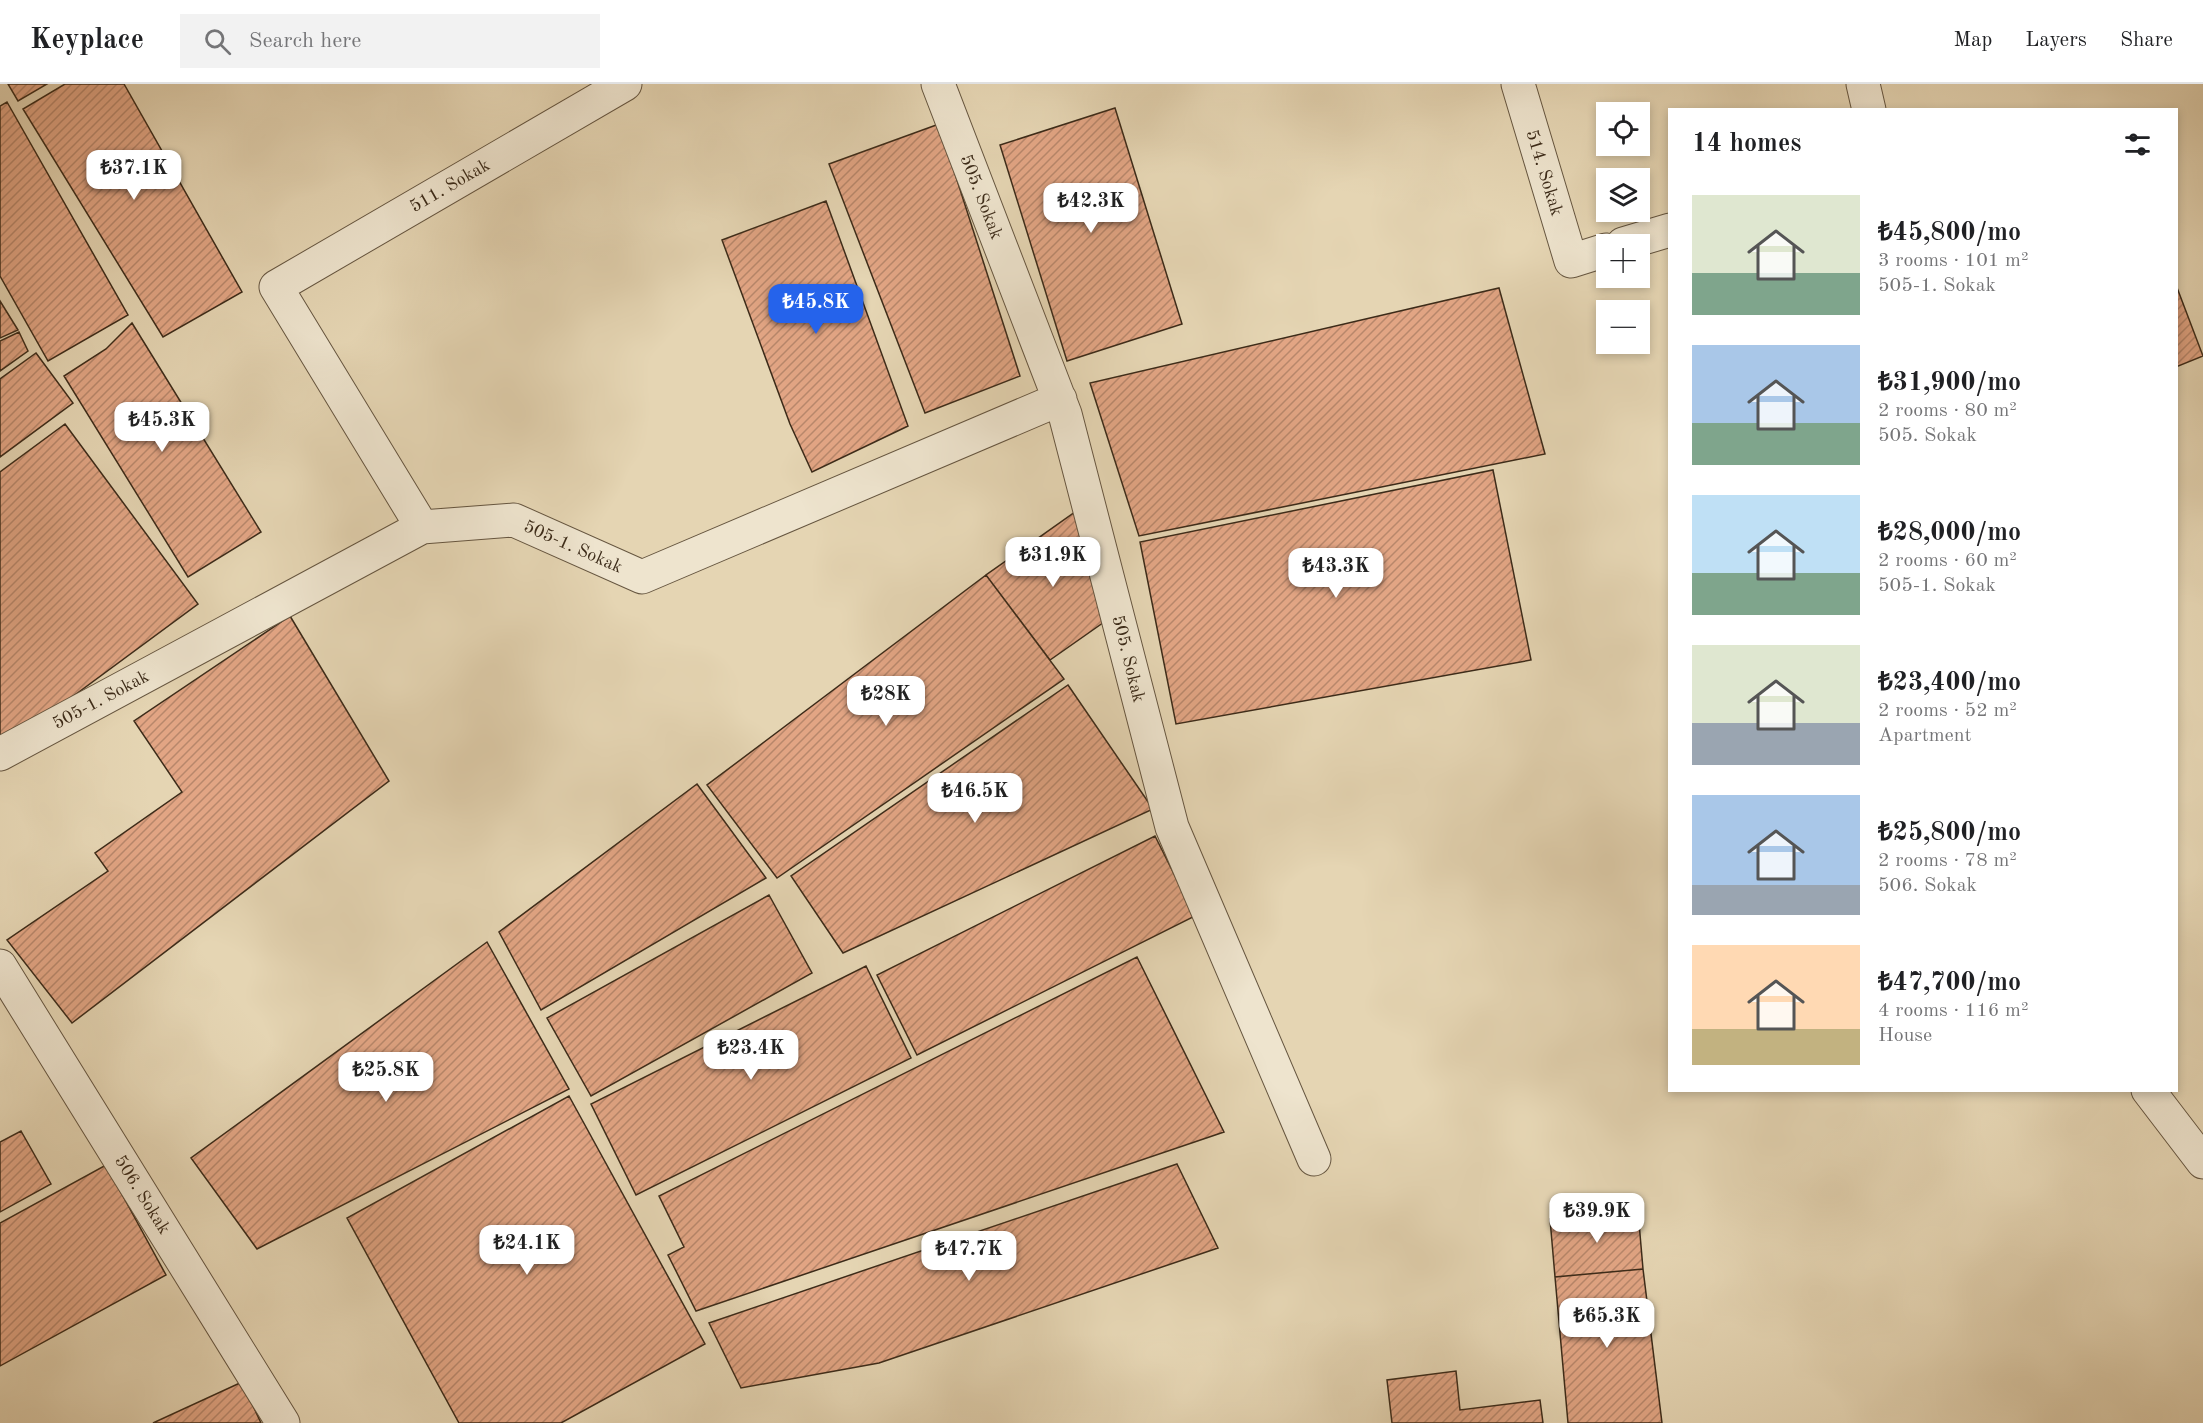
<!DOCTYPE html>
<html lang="en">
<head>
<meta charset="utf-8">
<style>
  body { margin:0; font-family:"Old Standard TT",serif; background:#f2f2f2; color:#202124; height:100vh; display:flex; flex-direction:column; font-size:22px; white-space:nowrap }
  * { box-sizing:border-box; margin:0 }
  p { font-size:20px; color:#757577 }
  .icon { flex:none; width:33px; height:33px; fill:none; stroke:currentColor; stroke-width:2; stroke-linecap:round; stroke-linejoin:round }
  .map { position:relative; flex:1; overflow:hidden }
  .drawer { position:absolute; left:1668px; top:24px; width:510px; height:984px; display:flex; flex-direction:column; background:#fff; border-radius:0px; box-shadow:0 3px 9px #0003 }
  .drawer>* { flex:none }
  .fabs { position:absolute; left:1596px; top:18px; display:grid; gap:12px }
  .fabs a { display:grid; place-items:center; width:54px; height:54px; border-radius:0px; background:#fff; box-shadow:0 3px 9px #0003; font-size:30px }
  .price { position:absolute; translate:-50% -51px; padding:0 14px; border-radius:12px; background:#fff; color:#222; font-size:20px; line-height:39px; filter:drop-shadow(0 2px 3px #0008) }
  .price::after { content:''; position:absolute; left:50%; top:36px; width:18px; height:14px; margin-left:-9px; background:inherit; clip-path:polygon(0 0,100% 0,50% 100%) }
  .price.current { background:#2563eb; color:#fff }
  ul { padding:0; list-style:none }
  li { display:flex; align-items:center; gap:18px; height:150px; padding:0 24px }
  li span { display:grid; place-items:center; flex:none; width:168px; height:120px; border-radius:0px; color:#555 }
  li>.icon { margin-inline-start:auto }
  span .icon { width:72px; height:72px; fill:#fffc; stroke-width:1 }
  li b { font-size:26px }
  h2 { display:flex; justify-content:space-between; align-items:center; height:72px; padding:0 24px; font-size:26px }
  header { display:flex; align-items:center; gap:36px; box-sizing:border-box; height:84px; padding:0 30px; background:#fff; border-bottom:2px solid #e0e0e0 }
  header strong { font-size:28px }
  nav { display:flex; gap:33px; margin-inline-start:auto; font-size:21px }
  .search { width:420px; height:54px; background:#f2f2f2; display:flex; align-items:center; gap:15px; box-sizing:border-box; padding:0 21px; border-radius:0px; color:#757577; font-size:22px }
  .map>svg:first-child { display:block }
  .building { fill:url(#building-hatch); stroke:#3c2b19; stroke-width:1.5 }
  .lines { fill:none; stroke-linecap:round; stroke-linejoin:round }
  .minor-casing { stroke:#665640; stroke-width:35 }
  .tertiary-casing { stroke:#665640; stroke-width:35 }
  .minor { stroke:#eee4ce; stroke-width:33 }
  .tertiary { stroke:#eee4ce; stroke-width:33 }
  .labels { text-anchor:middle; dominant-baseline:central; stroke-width:4.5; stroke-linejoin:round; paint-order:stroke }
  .street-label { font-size:18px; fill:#3c2b19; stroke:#eee4ce }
</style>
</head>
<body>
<header>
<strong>Keyplace</strong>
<div class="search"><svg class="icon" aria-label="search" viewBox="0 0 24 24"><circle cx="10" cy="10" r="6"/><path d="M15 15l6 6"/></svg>Search here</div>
<nav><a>Map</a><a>Layers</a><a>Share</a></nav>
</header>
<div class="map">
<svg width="2203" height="1339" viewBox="0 0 2203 1339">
  <defs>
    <pattern id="building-hatch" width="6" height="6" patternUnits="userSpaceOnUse" patternTransform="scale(1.5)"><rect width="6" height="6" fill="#e2a584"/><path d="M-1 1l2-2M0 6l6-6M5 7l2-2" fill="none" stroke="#b8876b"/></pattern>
  </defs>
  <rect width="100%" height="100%" fill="#e5d5b3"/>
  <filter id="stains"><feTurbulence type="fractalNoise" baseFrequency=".00333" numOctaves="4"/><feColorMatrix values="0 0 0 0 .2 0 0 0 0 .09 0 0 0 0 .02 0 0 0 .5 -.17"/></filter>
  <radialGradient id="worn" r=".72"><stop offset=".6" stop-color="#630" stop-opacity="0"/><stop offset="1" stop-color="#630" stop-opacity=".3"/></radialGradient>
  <path class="building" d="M8 0H47L18 17Z
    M65 0H124L242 208 163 253 23 25Z
    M7 18 128 231 48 277 0 192V22Z
    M1115 24 1182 240 1067 277 1000 61Z
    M939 40 1020 292 925 329 829 80Z
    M826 117 908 342 812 388 790 340 722 156Z
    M2176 201 2203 272 2176 283Z
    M1499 204 1545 370 1139 452 1090 299Z
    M0 217 18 246 0 254Z
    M132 239 261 448 188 493 64 292 106 265Z
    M19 248 28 267 0 287V257Z
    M36 269 73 319 0 373V295Z
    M65 340 198 520 7 661 0 652V388Z
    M1493 386 1531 576 1176 640 1140 458Z
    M1075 428 1107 536 1050 576 986 491Z
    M986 491 1064 595 777 794 707 701Z
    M290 532 389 697 72 939 7 856 108 787 95 769 182 708 134 637Z
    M1068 601 1153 725 843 869 791 792Z
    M697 700 766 794 541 926 499 848Z
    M1155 752 1195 832 917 971 877 891Z
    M769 811 812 889 591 1012 547 934Z
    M487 858 569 1005 257 1165 191 1074Z
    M1137 873 1224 1048 696 1227 668 1171 684 1163 659 1112Z
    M866 882 911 974 636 1111 591 1020Z
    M569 1012 705 1260 561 1339H459L347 1134Z
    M21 1047 51 1100 0 1128V1058Z
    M1177 1080 1218 1164 879 1279 741 1304 709 1239Z
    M106 1081 166 1191 0 1282V1139Z
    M1638 1127 1643 1185 1555 1193 1550 1135Z
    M1643 1185 1662 1339H1568L1555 1193Z
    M1456 1287 1460 1326 1540 1316 1543 1339H1392L1387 1296Z
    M242 1298 261 1339H153Z"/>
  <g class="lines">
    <g class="minor-casing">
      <path id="minor" d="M938 0 1065 330 1172 743 1314 1075
        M1518 0 1571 177 1606 166
        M1623 160 1670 146
        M422 443 276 203 625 0
        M0 670 422 443 514 436 642 493 1060 315
        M0 882 283 1339"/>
    </g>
    <g class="tertiary-casing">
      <path id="tertiary" d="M1863 0 1869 26
        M2148 1006 2203 1078"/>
    </g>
    <use href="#minor" class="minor"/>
    <use href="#tertiary" class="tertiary"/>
  </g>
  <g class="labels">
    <g class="street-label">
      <text transform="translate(1544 89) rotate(73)">514. Sokak</text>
      <text transform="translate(450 102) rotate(-30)">511. Sokak</text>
      <text transform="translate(981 113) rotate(69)">505. Sokak</text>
      <text transform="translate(573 463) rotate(24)">505-1. Sokak</text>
      <text transform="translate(1128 575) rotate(76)">505. Sokak</text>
      <text transform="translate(101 616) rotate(-28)">505-1. Sokak</text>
      <text transform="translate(142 1111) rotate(58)">506. Sokak</text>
    </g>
  </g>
  <rect width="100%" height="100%" filter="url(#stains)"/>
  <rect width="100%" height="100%" fill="url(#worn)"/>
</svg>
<div class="fabs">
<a><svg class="icon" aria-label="locate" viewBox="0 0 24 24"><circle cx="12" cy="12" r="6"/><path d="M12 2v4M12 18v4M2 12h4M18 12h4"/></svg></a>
<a><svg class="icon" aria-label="layers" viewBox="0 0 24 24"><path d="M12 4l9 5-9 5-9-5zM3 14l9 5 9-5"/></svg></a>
<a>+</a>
<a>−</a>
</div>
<b class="price" style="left:134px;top:117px">₺37.1K</b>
<b class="price" style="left:1091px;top:150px">₺42.3K</b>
<b class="price current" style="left:816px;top:251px">₺45.8K</b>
<b class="price" style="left:162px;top:369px">₺45.3K</b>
<b class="price" style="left:1053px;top:504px">₺31.9K</b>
<b class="price" style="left:1336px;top:515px">₺43.3K</b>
<b class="price" style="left:886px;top:643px">₺28K</b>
<b class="price" style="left:975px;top:740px">₺46.5K</b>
<b class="price" style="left:751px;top:997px">₺23.4K</b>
<b class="price" style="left:386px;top:1019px">₺25.8K</b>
<b class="price" style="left:1597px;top:1160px">₺39.9K</b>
<b class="price" style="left:527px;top:1192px">₺24.1K</b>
<b class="price" style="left:969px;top:1198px">₺47.7K</b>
<b class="price" style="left:1607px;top:1265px">₺65.3K</b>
<section class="drawer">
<h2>14 homes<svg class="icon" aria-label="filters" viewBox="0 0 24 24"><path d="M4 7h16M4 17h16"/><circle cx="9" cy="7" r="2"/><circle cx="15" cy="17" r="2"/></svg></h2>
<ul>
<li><span style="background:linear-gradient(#dfe7d0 65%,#7fa58c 0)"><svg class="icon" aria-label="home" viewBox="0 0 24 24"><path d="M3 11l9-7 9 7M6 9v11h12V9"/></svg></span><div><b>₺45,800/mo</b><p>3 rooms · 101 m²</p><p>505-1. Sokak</p></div></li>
<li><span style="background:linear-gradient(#a9c7e8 65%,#7fa58c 0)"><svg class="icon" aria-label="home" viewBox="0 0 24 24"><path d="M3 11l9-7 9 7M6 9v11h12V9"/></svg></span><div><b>₺31,900/mo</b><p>2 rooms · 80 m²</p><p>505. Sokak</p></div></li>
<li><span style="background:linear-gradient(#bfe0f5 65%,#7fa58c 0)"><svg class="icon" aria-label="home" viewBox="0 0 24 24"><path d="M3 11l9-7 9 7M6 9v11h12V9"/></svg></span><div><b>₺28,000/mo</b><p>2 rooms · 60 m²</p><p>505-1. Sokak</p></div></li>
<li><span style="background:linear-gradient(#dfe7d0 65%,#9aa5b1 0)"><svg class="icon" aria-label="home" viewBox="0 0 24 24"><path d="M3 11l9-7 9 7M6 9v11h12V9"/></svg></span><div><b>₺23,400/mo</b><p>2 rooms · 52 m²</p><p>Apartment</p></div></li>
<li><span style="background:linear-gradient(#a9c7e8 75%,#9aa5b1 0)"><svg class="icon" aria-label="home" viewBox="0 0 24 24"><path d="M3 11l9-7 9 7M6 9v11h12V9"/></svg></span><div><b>₺25,800/mo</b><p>2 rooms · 78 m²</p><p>506. Sokak</p></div></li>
<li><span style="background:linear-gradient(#ffd9b3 70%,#c2b280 0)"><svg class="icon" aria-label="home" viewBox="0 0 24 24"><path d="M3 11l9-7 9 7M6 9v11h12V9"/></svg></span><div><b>₺47,700/mo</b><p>4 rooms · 116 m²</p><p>House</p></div></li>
</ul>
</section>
</div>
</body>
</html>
